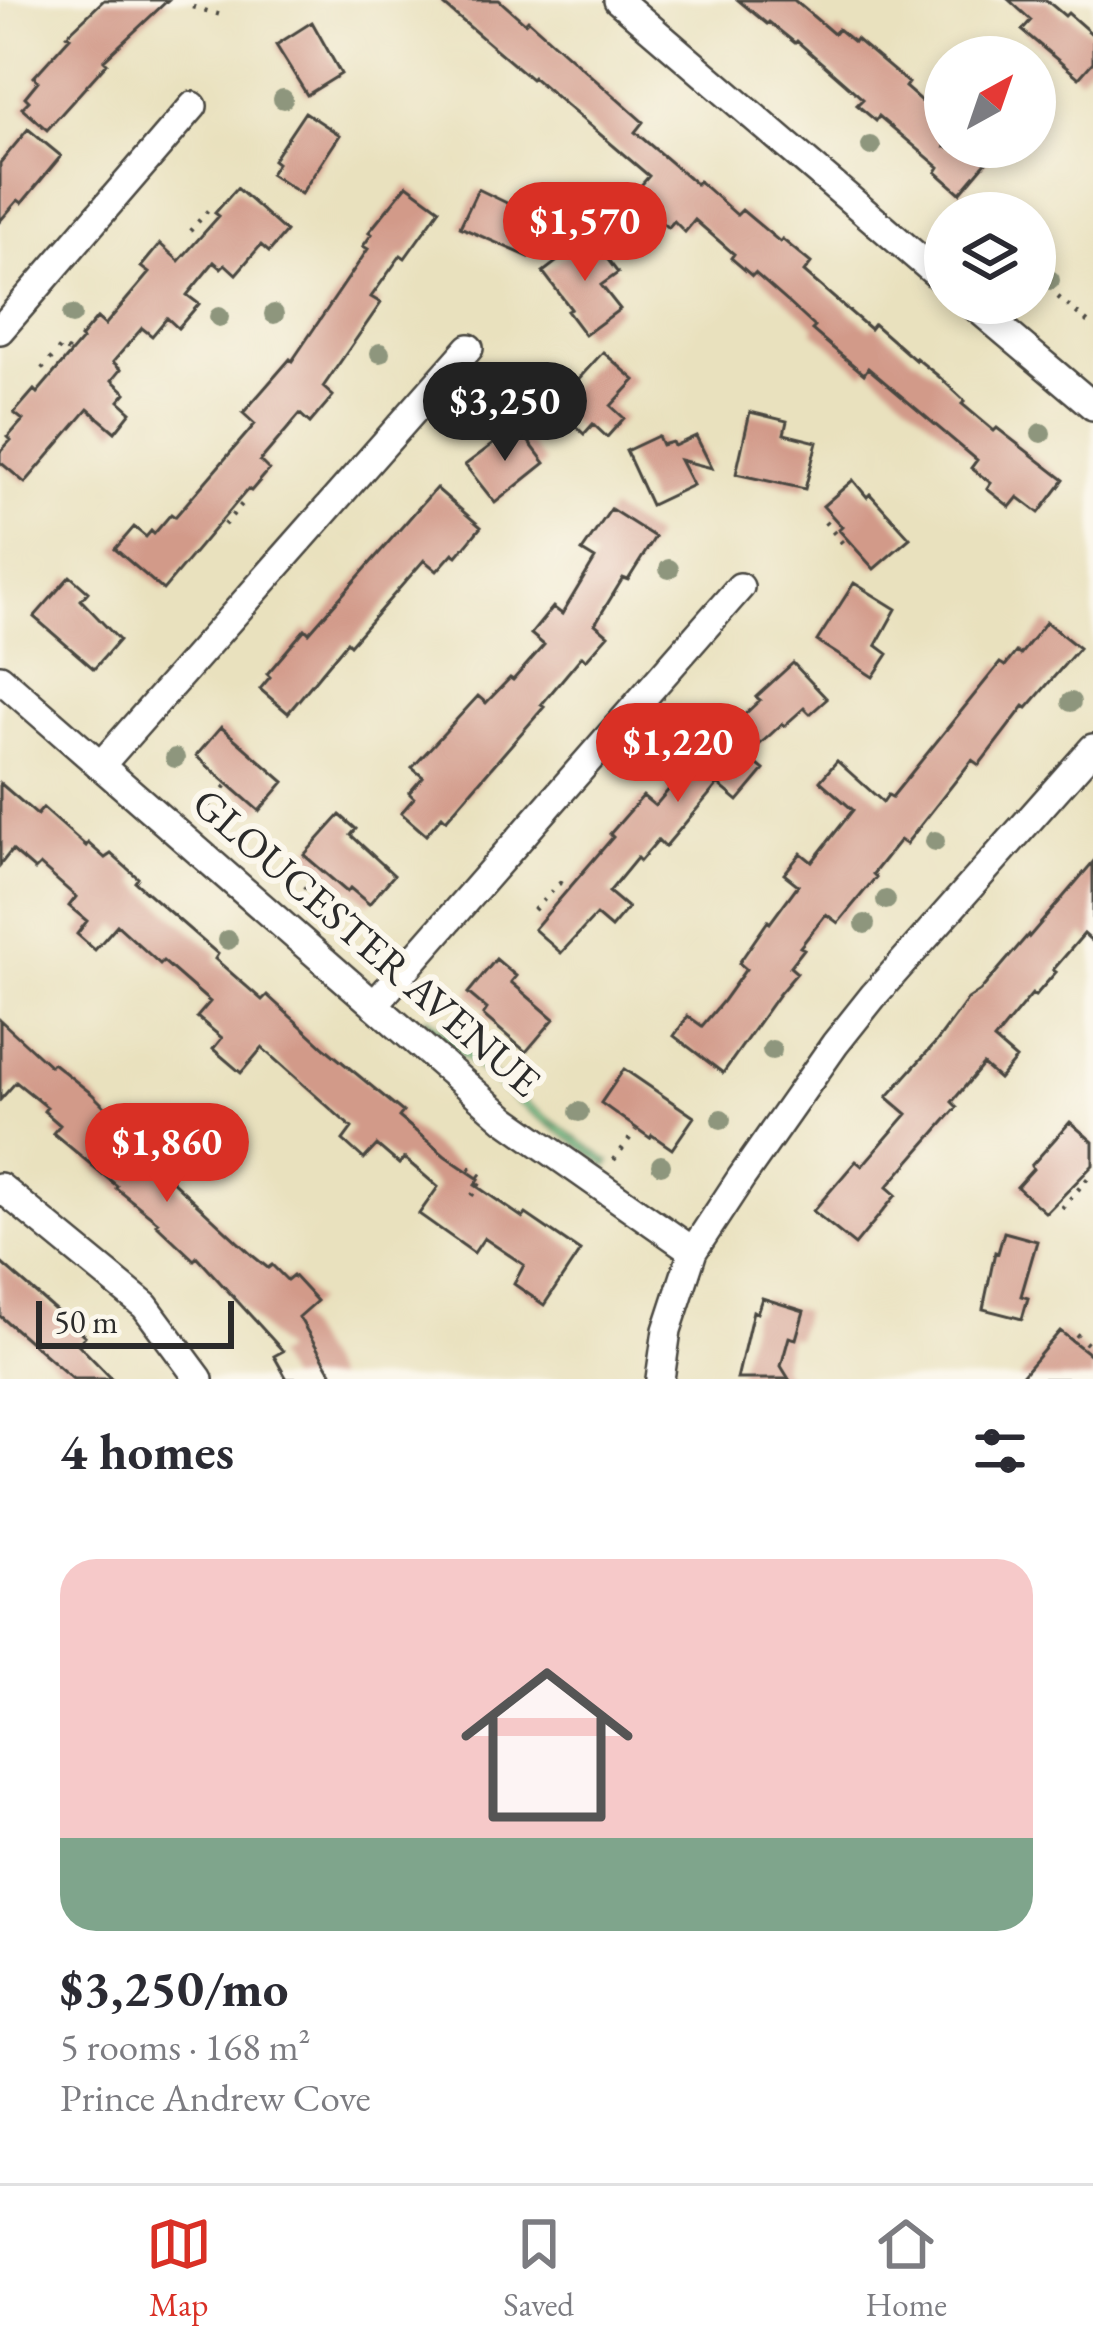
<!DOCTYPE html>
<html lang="en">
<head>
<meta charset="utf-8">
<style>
  body { margin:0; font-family:"EB Garamond",serif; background:#f7f7f7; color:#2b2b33; height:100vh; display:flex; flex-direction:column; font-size:45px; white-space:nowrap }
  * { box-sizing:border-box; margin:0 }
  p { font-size:39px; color:#7c7c81 }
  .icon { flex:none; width:66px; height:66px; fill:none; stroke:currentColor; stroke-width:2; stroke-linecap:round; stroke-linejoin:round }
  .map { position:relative; height:1379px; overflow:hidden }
  .drawer { display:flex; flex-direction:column; background:#fff; flex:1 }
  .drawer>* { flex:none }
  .needle { width:78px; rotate:40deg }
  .buttons { position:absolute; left:924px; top:36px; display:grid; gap:24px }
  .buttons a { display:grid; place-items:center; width:132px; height:132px; border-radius:50%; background:#fff; box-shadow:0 6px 18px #0003; font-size:60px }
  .scale { position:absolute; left:36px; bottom:30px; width:198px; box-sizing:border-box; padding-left:12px; border:6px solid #2b2b2b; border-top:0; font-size:33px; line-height:42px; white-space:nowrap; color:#2b2b2b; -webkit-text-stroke:9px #fbf7ec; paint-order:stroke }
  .price { position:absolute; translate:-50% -102px; padding:0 27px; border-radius:42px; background:#d93025; color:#fff; font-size:39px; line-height:78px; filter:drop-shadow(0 3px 6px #0008) }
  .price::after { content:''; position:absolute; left:50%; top:72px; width:36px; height:27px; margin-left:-18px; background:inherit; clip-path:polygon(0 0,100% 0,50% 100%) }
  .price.on { background:#222; color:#fff }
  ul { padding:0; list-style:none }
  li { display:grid; align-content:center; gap:24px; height:636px; padding:0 60px }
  li span { display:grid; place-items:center; height:372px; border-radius:36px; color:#555 }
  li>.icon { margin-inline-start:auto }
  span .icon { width:216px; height:216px; fill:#fffc; stroke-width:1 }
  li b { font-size:51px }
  h2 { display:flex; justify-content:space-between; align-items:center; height:144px; padding:0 60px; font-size:51px }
  .dock { display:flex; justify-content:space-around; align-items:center; height:168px; border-top:3px solid #e1e1e2; background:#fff; font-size:33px; color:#7c7c81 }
  .dock a { display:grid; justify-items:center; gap:6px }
  .dock .on { color:#d93025 }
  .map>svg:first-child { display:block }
  .green { fill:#91e09f; stroke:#5e8665; stroke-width:3 }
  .building { fill:#d29a89 }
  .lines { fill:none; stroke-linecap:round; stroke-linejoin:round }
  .minor-casing { stroke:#484641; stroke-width:32 }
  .path { stroke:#484641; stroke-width:4.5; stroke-dasharray:3 9; stroke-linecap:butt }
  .minor { stroke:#fff; stroke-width:27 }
  .tree { fill:#8e967d }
  .labels { text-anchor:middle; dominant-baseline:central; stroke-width:12; stroke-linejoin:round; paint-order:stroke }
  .street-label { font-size:42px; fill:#2b2b2b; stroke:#fbf7ec }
</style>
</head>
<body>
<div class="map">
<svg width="1093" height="1379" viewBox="0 0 1093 1379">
  <rect width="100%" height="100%" fill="#fbf7ec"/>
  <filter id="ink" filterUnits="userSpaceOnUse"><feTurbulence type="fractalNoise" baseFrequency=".00833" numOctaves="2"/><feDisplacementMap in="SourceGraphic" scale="24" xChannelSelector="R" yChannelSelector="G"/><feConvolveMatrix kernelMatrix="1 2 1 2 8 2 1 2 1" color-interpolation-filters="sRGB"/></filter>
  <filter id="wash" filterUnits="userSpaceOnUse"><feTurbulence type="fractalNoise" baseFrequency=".004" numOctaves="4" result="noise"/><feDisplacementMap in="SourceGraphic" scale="48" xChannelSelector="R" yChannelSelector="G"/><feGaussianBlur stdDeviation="2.7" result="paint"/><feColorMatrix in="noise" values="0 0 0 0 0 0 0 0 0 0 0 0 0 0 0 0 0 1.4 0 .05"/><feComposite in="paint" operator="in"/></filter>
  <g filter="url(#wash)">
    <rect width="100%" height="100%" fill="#e9e1be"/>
    <path class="green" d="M427 1017 520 1098 610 1162 608 1166 516 1102 431 1028 425 1019Z"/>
    <g id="blocks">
      <path class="building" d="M104 0H168L104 60 107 63 47 130 22 108 29 101 25 97 38 81 34 77 70 37 67 35Z
        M438 0H499L525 23 528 20 643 122 635 132 696 184 699 181 737 215 742 210 780 242 782 239 811 263 804 272 870 329 874 324 915 360 916 358 937 375 965 401 962 404 994 431 997 428 1064 480 1039 513 1018 497 1010 507 987 489 991 483 971 468 977 460 868 368 864 374 840 354 812 330 815 327 788 302 755 273 752 276 731 258 734 254 695 220 685 232 674 221 668 228 653 215 659 208 637 190 649 176 533 77 531 79Z
        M738 0H794L834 34 838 29 854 42 856 39 908 83 905 87 945 122V147H999L960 193 936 172 939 167 879 116 876 121 857 105 863 99 797 41 795 43 769 22 767 24Z
        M1009 0H1046L1065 16 1068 13 1093 35V62L1079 78 1022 30 1031 20Z
        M312 22 341 74 307 95 276 45Z
        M305 112 340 135 301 194 270 174 277 163 273 160Z
        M28 129 61 156 22 203 18 200 0 221V163Z
        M407 185 440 209 405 258 401 255 371 297 381 303 323 387 333 396 310 423 300 414 260 461 269 470 251 491 248 489 163 590 115 549 134 527 146 537 151 531 154 534 171 514 175 517 255 424 243 413 290 359 292 361 368 249 363 246 372 234 369 232Z
        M237 188 286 232 269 252 261 245 236 274 225 264 221 268 214 262 187 295 199 304 178 328 167 318 152 336 142 328 113 362 121 369 112 380 126 393 119 401 131 412 115 432 88 409 25 483 0 462V452L11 440 8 437 23 420 14 413 34 390 37 393 82 340 80 338 97 318 105 325 149 273 141 267 160 244 179 261 219 216 215 213Z
        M478 189 546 222 529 257 460 227Z
        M590 236 618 273 601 285 620 309 585 335 567 311 571 309 543 272Z
        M603 352 635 380 611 406 624 418 607 437 593 424 584 434 556 408 566 398 563 396Z
        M750 412 787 421 784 434 817 442 805 489 736 474Z
        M517 426 545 463 495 503 465 465Z
        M658 436 662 445 672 442 674 446 696 436 712 468 680 460 693 485 651 505 626 451Z
        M853 480 867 497 870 494 910 538 874 569 839 530 842 527 823 506Z
        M436 488 481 527 457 556 453 553 437 571 424 560 350 645 347 642 288 713 260 689 270 677 267 674 305 629 309 633Z
        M611 509 655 537 628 580 623 578 595 624 608 635 586 660 582 656 541 705 544 707 446 820 442 816 426 835 401 813 414 798 409 793 423 777 412 768 478 696 486 703 510 678 513 680 544 645 531 634 553 607 562 614 595 559 582 551Z
        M70 576 88 592 81 600 119 640 94 669 34 617Z
        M854 583 896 609 876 645 888 654 873 677 817 641Z
        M1046 622 1079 648 1027 708 1024 706 979 765 972 760 906 844 900 840 873 874 876 877 838 923 826 914 800 947 804 949 790 967 797 973 779 994 723 1073 674 1036 688 1016 702 1026 723 1001 746 969 739 963 768 921 770 923 798 885 784 874 801 853 812 862 853 810 820 781 837 761 883 802 888 795 892 797 1000 663 1005 666 1016 652 1020 655Z
        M793 663 827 699 810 714 804 708 784 726 782 724 747 756 764 770 738 801 718 784 665 847 658 840 640 861 637 858 609 892 628 908 611 928 596 915 561 953 534 929 613 837 610 834 643 796 655 806 692 762 686 757 712 726 723 735 760 700 756 697Z
        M221 727 284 782 259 811 196 756Z
        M0 783 37 815 43 808 86 846 88 843 105 858 111 854 138 878 135 882 218 954 215 959 262 1000 267 995 325 1048 403 1112 399 1117 445 1156 479 1179 475 1185 523 1218 526 1214 580 1251 544 1305 514 1284 524 1265 484 1238 474 1253 419 1214 438 1187 404 1158 399 1164 377 1145 364 1159 343 1140 352 1128 262 1048 241 1073 213 1049 222 1038 197 1017 210 1002 163 961 160 964 117 925 95 950 77 934 87 921 69 906 76 897 40 865 35 870 12 850 0 865Z
        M340 815 356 829 351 835 394 875 369 904 350 888 347 892 304 855Z
        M1093 862V942L1084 934 1053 970 1056 972 1035 996 1032 994 994 1040 1016 1059 999 1079 983 1065 952 1102 957 1107 887 1187 896 1195 855 1245 813 1211 856 1161 862 1166 907 1114 887 1097 937 1041 968 999 980 991 1028 935 1029 937Z
        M496 959 516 976 511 982 554 1019 526 1052 483 1015 487 1009 468 993Z
        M0 1020 50 1066 53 1063 92 1094 109 1111 107 1114 158 1157 153 1163 253 1256 268 1268 272 1265 287 1280 293 1275 317 1301 299 1317 335 1379H287L274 1356 283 1351 197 1257 194 1260 156 1224 158 1222 116 1188 117 1186 53 1133 60 1125 44 1111 47 1107 16 1082 0 1100Z
        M624 1069 694 1117 672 1149 652 1135 650 1138 601 1103Z
        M1070 1122 1093 1142V1165L1046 1213 1017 1187 1033 1169 1031 1166Z
        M1004 1232 1037 1241 1021 1296 1028 1298 1022 1319 983 1309 995 1252 998 1253Z
        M0 1262 85 1336 78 1344 112 1379H73L0 1316Z
        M762 1298 804 1311 796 1339 789 1337 781 1366 789 1379H737L753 1311 757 1313Z
        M1060 1331 1093 1357V1379H1019Z"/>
    </g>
  </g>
  <g filter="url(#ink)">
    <use href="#blocks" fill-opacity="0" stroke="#484641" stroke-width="3"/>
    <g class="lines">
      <g class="minor-casing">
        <path id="minor" d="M618 0 945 281
          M971 303 1093 406
          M0 330 193 106
          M0 678 505 1119 693 1251
          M100 766 469 348
          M374 1005 740 587
          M0 1187 145 1306 199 1379
          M660 1379 667 1330 693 1251 741 1178 835 1044 874 995 1093 748"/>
      </g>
      <path class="path" d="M193 7 221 15
        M190 231 211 207
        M1058 297 1091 325 1093 322
        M42 369 62 346 69 352
        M825 522 845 546 849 543
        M224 525 243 503 240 501
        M200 815 227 785
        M296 898 320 871
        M534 910 560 883 565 887
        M480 1060 503 1034
        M614 1160 636 1130
        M469 1167 483 1178 471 1197
        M1062 1208 1089 1177
        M1076 1334 1093 1349"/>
      <use href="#minor" class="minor"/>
    </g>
    <g class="tree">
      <circle cx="283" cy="99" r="10"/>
      <circle cx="871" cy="146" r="10"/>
      <circle cx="1050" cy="280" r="10"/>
      <circle cx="274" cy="314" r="10"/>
      <circle cx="72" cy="315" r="10"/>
      <circle cx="219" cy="317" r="10"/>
      <circle cx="380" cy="353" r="10"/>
      <circle cx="1041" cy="433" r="10"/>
      <circle cx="669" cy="569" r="10"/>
      <circle cx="1071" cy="702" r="10"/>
      <circle cx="672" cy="723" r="10"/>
      <circle cx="175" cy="758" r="10"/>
      <circle cx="935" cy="841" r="10"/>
      <circle cx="886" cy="900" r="10"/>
      <circle cx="865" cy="924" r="10"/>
      <circle cx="228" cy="940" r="10"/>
      <circle cx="772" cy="1050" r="10"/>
      <circle cx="579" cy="1112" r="10"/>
      <circle cx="721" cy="1119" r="10"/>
      <circle cx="661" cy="1165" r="10"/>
    </g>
  </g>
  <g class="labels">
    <g class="street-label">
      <text transform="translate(367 942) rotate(41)">GLOUCESTER AVENUE</text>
    </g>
  </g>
</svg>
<div class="buttons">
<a><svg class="needle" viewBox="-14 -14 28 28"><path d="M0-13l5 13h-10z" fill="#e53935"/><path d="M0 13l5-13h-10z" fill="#7c7c81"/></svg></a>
<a><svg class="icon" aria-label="layers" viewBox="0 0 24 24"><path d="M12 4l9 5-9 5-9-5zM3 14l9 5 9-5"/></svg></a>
</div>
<div class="scale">50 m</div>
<b class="price" style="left:585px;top:284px">$1,570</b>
<b class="price on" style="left:505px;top:464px">$3,250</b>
<b class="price" style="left:678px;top:805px">$1,220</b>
<b class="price" style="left:167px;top:1205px">$1,860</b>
</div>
<section class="drawer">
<h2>4 homes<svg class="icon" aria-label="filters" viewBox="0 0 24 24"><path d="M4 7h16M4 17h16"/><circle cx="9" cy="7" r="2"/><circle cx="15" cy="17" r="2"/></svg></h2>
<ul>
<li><span style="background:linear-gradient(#f6c9c9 75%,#7fa58c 0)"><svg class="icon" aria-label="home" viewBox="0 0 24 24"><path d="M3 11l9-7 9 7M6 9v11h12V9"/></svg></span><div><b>$3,250/mo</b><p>5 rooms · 168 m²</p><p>Prince Andrew Cove</p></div></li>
</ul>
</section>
<nav class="dock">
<a class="on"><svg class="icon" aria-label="map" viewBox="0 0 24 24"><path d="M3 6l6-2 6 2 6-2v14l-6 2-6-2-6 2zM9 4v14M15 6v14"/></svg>Map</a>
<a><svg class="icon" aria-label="saved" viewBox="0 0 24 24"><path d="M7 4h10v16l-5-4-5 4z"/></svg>Saved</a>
<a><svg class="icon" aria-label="home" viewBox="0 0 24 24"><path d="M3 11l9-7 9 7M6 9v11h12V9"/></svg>Home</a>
</nav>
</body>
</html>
